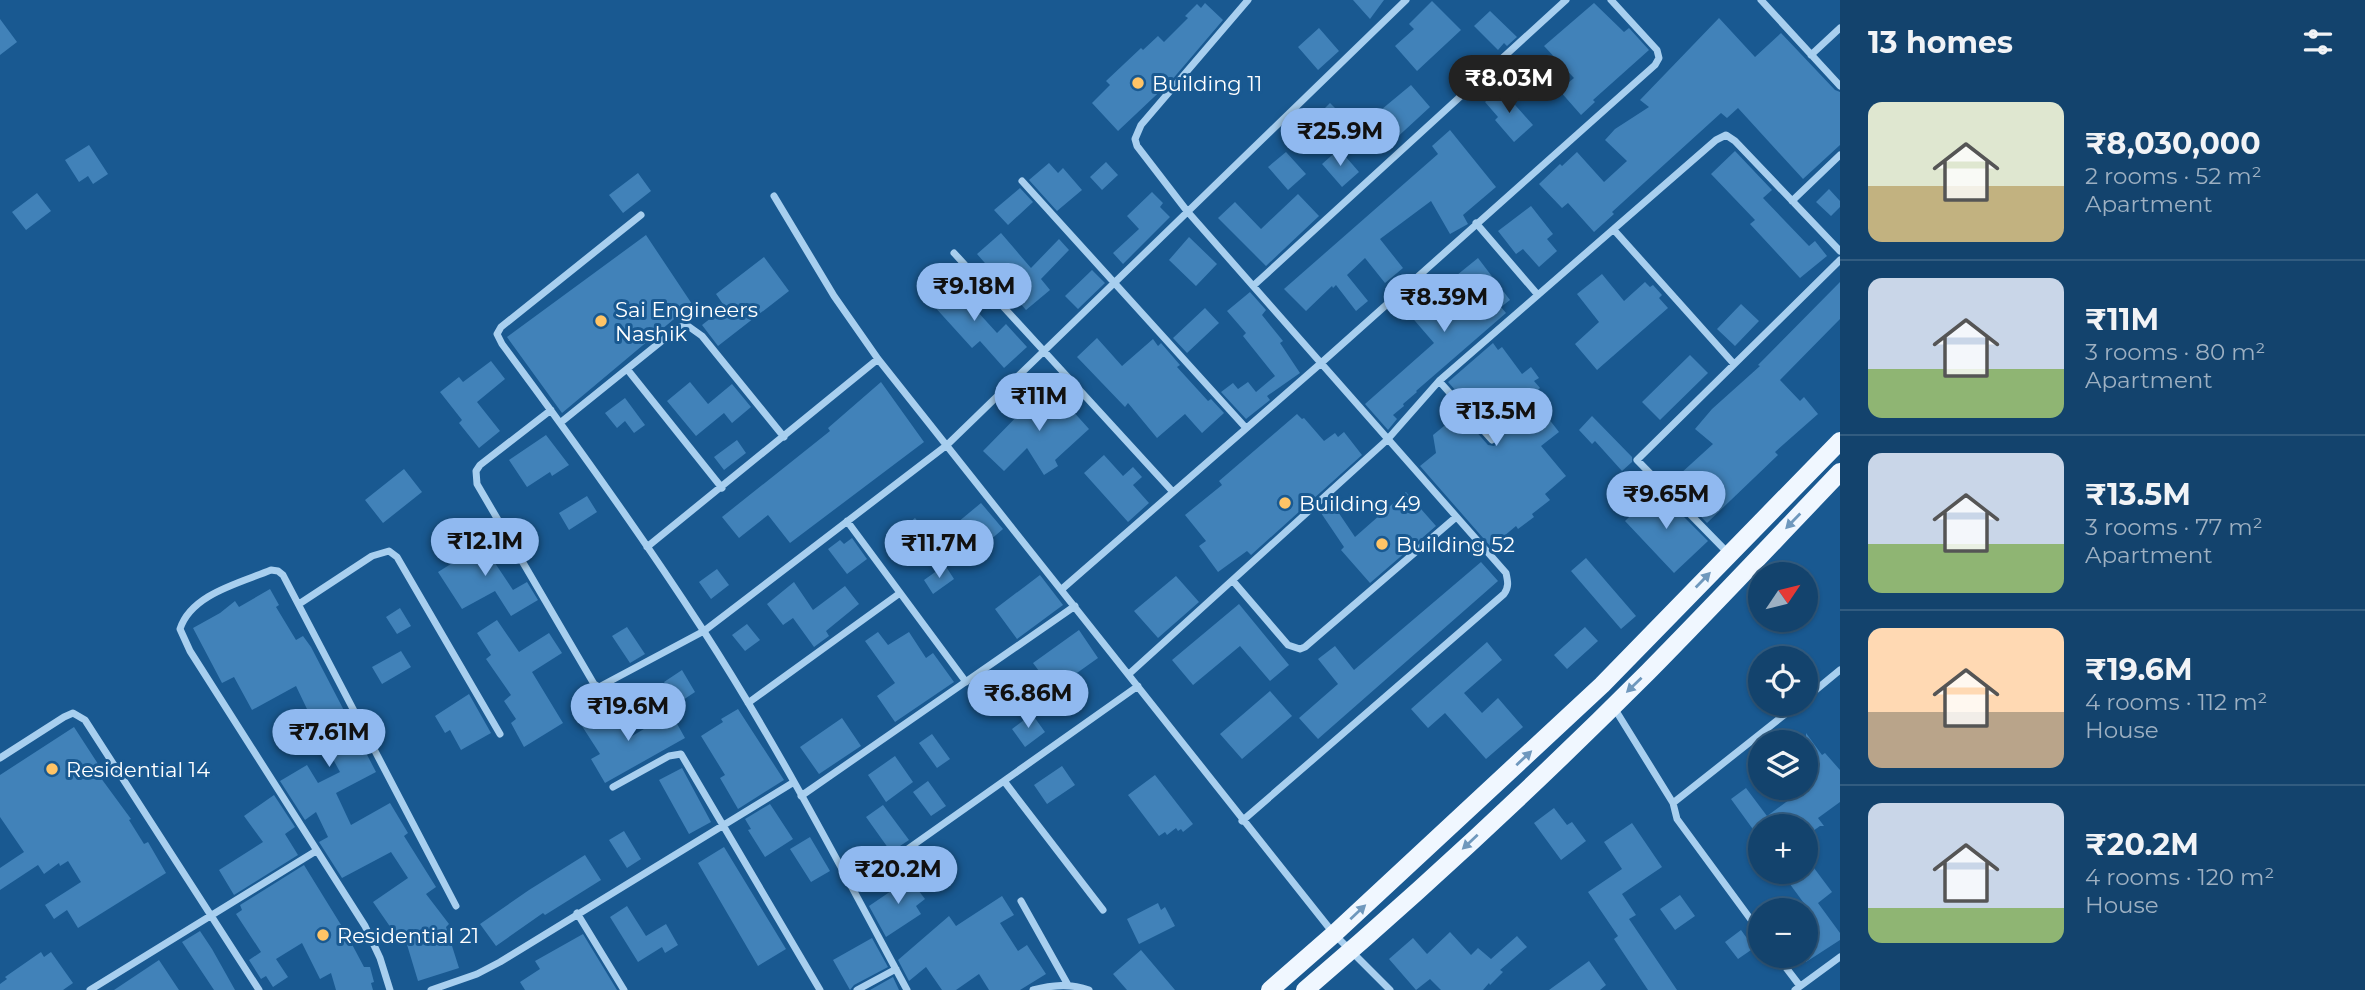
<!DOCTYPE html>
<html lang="en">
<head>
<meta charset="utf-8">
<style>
  body { margin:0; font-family:Montserrat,sans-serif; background:#204e75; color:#f1f3f6; height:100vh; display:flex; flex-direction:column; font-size:26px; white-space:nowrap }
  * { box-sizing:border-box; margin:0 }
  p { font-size:23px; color:#9db0c2 }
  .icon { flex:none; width:38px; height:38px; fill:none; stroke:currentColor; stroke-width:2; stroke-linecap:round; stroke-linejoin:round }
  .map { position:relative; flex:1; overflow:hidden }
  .side { display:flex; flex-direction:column; background:#13436d; width:525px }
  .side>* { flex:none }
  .needle { width:46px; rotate:55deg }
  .tools { position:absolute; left:1748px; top:562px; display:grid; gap:14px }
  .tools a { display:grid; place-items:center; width:70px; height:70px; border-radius:50%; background:#13436d; box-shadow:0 2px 5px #0004,0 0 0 2px #325c80; font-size:35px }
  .price { position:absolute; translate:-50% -60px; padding:0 16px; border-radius:24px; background:#90b9f0; color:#111; font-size:23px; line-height:46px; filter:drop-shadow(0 2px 4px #0008) }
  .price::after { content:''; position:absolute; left:50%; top:42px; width:21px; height:16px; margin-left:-10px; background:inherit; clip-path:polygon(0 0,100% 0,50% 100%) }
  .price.selected { background:#222; color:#fff }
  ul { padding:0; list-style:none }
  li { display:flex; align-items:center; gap:21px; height:175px; padding:0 28px }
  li+li { border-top:2px solid #325c80 }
  li span { display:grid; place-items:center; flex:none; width:196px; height:140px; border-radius:14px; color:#555 }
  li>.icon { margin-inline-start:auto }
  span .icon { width:84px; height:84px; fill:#fffc; stroke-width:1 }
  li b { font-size:30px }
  h2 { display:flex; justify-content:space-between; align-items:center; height:84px; padding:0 28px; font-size:30px }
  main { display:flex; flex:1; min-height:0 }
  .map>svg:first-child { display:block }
  .building { fill:#4182b9 }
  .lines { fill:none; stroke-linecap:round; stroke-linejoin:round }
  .minor { stroke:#a8cfef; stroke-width:7 }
  .primary { stroke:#f0f7ff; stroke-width:18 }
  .oneway { fill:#6f98bd }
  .poi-dot { fill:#ffc466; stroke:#195991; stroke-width:2.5 }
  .labels { text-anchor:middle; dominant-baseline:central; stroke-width:6; stroke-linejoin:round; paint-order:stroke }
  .poi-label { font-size:21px; fill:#fff; stroke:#195991; text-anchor:start }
</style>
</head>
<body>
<main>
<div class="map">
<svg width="1840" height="990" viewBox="0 0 1840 990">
  <rect width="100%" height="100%" fill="#195991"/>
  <path class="building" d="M1353 0H1384L1370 19Z
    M1432 1 1461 30 1417 71 1395 46 1414 29 1409 24Z
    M1205 3 1223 20 1171 81 1118 131 1092 103 1110 85 1106 81 1141 48 1143 50 1158 36 1164 42 1188 18 1185 16 1197 4 1201 8Z
    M1594 3 1624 32 1629 28 1649 50 1593 100 1595 102 1581 115 1559 90 1574 78 1544 46Z
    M1490 11 1517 37 1507 46 1504 43 1498 50 1474 26Z
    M1719 18 1755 57 1781 33 1835 90 1840 92V145L1803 179 1738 108 1727 118 1721 113 1612 212 1614 214 1594 232 1568 203 1562 208 1539 184 1560 164 1562 166 1577 152 1604 182 1627 161 1605 140 1615 129 1649 107 1640 100Z
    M0 19 17 42 0 55Z
    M1319 28 1339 51 1318 70 1298 47Z
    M1411 85 1430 107 1392 142 1370 119Z
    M1500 88 1533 125 1514 142 1495 120 1498 117 1485 102Z
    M1330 103 1354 127 1336 144 1313 120Z
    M1450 130 1496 187 1463 215 1468 224 1450 234 1431 201 1380 239 1403 268 1385 283 1365 258 1347 275 1368 301 1356 311 1336 285 1333 288 1332 286 1306 311 1284 289 1438 154 1432 146Z
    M89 145 108 174 93 184 88 176 79 182 65 160Z
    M1339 149 1359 172 1342 187 1322 164Z
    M1735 151 1772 190 1763 198 1809 246 1815 241 1827 256 1800 278 1750 224 1755 220 1711 174Z
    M1286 152 1306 174 1288 190 1268 167Z
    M1106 162 1118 175 1102 190 1090 177Z
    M1049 163 1058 173 1063 168 1082 190 1057 211 1029 180Z
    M638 173 651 191 623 213 609 195Z
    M1020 188 1033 202 1008 225 994 210Z
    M1829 189 1840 201V207L1831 216 1816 202Z
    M1152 192 1163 203 1160 207 1170 217 1123 264 1113 253 1139 229 1127 216Z
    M37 193 51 211 26 230 12 212Z
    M1298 194 1319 216 1266 266 1218 218 1235 202 1261 229Z
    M1531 206 1553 234 1547 239 1557 251 1539 267 1523 249 1516 254 1498 231Z
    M1001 233 1031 268 1059 239 1069 250 1041 279 1050 290 1026 310 977 254Z
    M646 235 692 304 562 413 507 337Z
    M1189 237 1217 264 1196 286 1169 260Z
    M764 257 789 291 718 346 702 325 725 307 716 294Z
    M1478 258 1510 300 1501 307 1506 313 1416 391 1417 392 1403 404 1404 406 1393 415 1397 419 1388 430 1365 404 1434 343 1409 314Z
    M1092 270 1105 283 1078 309 1065 296Z
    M1602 274 1624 301 1645 282 1650 287 1653 285 1662 295 1659 298 1668 308 1597 370 1575 344 1599 322 1577 294Z
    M946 277 997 333 1006 324 1027 347 1004 368 980 341 972 348 923 294 938 280 941 282Z
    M1840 282V319L1780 380 1800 401 1804 397 1818 414 1775 452 1778 455 1707 523 1669 484 1713 444 1695 429 1712 409 1760 366 1758 365Z
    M1250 292 1266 310 1262 315 1283 341 1280 343 1300 373 1267 396 1270 400 1246 419 1221 392 1233 383 1238 389 1248 382 1256 392 1275 376 1243 336 1246 333 1227 311Z
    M1741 304 1759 321 1735 346 1717 329Z
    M1205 308 1219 323 1187 353 1173 338Z
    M1097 338 1122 366 1153 339 1158 346 1161 343 1180 365 1177 367 1208 401 1211 399 1224 413 1202 433 1185 414 1157 438 1128 403 1125 407 1077 357Z
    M1493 343 1498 350 1502 347 1522 374 1531 367 1539 378 1534 381 1540 388 1531 396 1559 432 1541 446 1566 476 1545 494 1550 500 1532 514 1534 517 1518 529 1516 526 1491 547 1420 466 1436 453 1433 435 1460 413 1488 445 1494 446 1498 443 1497 436 1448 382Z
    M1690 355 1708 373 1660 420 1642 402Z
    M491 361 505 379 477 402 500 431 479 448 459 423 462 420 440 392 459 377 463 382Z
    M690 382 708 404 732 384 751 407 732 423 724 413 696 436 667 401Z
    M881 382 924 442 790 543 768 515 739 538 722 517 830 431 828 428Z
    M1040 386 1051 400 1060 393 1073 407 1071 409 1089 429 1055 460 1058 466 1044 475 1027 448 1004 471 983 451 1030 403 1026 399Z
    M625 398 645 425 634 433 625 421 617 428 605 413Z
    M1297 414 1302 419 1304 418 1324 441 1335 433 1338 437 1344 432 1362 455 1251 555 1247 551 1218 572 1199 546 1206 541 1185 515 1222 485 1219 481Z
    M1592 416 1632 457V462L1622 471 1595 441 1592 444 1579 430Z
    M546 435 569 465 552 476 550 472 527 487 509 460Z
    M737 440 746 453 724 470 714 457Z
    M1104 455 1123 476 1133 467 1142 477 1133 485 1149 503 1128 522 1084 473Z
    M404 469 422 492 383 523 365 500Z
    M1657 490 1708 541 1674 573 1625 521Z
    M1406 492 1436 526 1370 583 1341 550 1344 547 1319 510 1330 500 1355 537Z
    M587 496 597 512 569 530 559 513Z
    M981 503 1003 529 968 559 946 532Z
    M915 518 934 541 910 561 891 538Z
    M499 534 510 553 495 563 513 590 527 582 538 600 511 616 495 591 462 609 438 572Z
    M852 538 867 559 847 574 828 549 840 540 844 544Z
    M1586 558 1636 616 1621 629 1571 571Z
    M1481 562 1498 581 1318 739 1299 718 1338 684 1318 659 1335 646 1354 670Z
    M945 565 954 579 933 594 924 580Z
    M717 569 729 585 711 599 699 582Z
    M1040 575 1063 605 1017 639 995 609Z
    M1176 576 1199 602 1158 638 1134 611Z
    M794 582 813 610 845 586 859 604 826 631 829 636 814 647 793 618 783 625 767 604Z
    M270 589 279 605 276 607 296 640 303 636 311 647 376 772 336 793 351 825 390 803 408 833 404 836 436 887 426 894 449 924 446 927 459 968 418 981 405 938 397 943 388 930 391 928 373 902 408 878 391 852 342 878 319 842 328 837 316 812 305 820 280 781 307 765 318 783 340 772 317 730 296 686 252 710 234 677 222 683 193 628 220 613 235 601 239 607Z
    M1239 604 1289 665 1270 681 1240 646 1193 685 1172 660Z
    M400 608 411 626 397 634 386 617Z
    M497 620 519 652 549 633 562 653 532 672 563 723 524 747 511 723 516 719 504 701 511 695 486 659 491 655 477 633Z
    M747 624 760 640 745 651 732 635Z
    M627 627 645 654 630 663 612 636Z
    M1585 627 1598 641 1567 669 1554 655Z
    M1079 630 1098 658 1053 690 1033 663Z
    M878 632 888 645 909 632 926 658 933 653 954 682 895 722 877 696 895 683 865 641Z
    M1487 642 1502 660 1464 693 1482 713 1498 698 1523 727 1486 759 1445 713 1428 728 1411 709Z
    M401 651 411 667 382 684 372 667Z
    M682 670 695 692 677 704 664 682Z
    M1270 691 1292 716 1242 759 1220 734Z
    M469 694 491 733 461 750 450 730 445 733 435 716Z
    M738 709 784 780 738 809 720 778 725 775 701 736 723 722 721 719Z
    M597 712 599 716 605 712 614 717 627 739 671 713 685 738 605 783 591 759 600 754 580 723Z
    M1032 714 1045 732 1025 747 1012 729Z
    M842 718 861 746 819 774 800 747Z
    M74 727 100 767 95 770 131 819 129 820 144 844 148 842 166 873 78 928 67 910 54 919 45 905 81 882 68 861 60 866 59 863 44 874 38 865 0 890V868L24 852 0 817V775Z
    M1806 733 1822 755 1825 753 1840 770V802L1818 818 1824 826H1820L1806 836V826H1760V839L1731 799 1746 788 1767 816 1816 780 1806 767Z
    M932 734 950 759 937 768 919 743Z
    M895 756 913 782 886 802 868 775Z
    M1062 766 1075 785 1047 804 1034 785Z
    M682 768 711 822 689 834 659 780Z
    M1155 775 1193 824 1183 832 1181 829 1178 831 1176 828 1167 835 1165 832 1159 836 1128 795Z
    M928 781 946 806 931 816 913 792Z
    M274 795 295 827 285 834 298 855 234 895 219 870 263 842 244 816Z
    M770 804 793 839 765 857 748 830 751 829 745 819Z
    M883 805 909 840 891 852 866 817Z
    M1554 808 1567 825 1572 822 1586 841 1561 860 1534 823Z
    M1632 823 1662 867 1622 894 1636 915 1629 919 1677 990H1648L1614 939 1618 936 1588 892 1622 869 1604 842Z
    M624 831 641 859 627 868 609 840Z
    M810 837 830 871 811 882 790 849Z
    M724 847 786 949 758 966 698 863Z
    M585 855 601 880 545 915 543 913 496 946 480 924 529 890Z
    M304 865 346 933 364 967H370L374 982 371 983 373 990H336L331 973 320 979 302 943 276 959 288 977 273 987 266 976 261 979 249 960 261 952 236 914 242 910 240 905Z
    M1814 868 1832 892 1818 903 1840 933V940L1806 962V906L1781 872H1809Z
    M906 874 925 899 916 906 921 914 886 937 869 906 894 889 891 885Z
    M1680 895 1695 916 1675 930 1660 909Z
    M1002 896 1014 915 1000 923 1018 951 1027 945 1046 974 1020 990H989L979 974 956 990H942L926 967 909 981 898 960 949 916 956 926Z
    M1158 903 1161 910 1165 907 1175 926 1139 944 1127 919Z
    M627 906 646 936 666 924 678 945 665 953 662 947 638 962 610 917Z
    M1741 930 1754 948 1738 959 1725 942Z
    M200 931 212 949 235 990H214L182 942Z
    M1450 932 1471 955 1478 948 1491 959 1517 936 1527 947 1500 970 1503 972 1490 985 1489 983 1483 990H1441L1430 979 1416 990 1389 959 1413 938 1427 954Z
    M583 934 617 990H525L520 982 540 969 535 961Z
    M872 938 888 967 854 985 850 990 833 960Z
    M1141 950 1175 990H1127L1113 974Z
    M41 952 44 957 51 952 73 983 63 990H0V984L7 979 5 977Z
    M159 960 179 990H114Z
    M1589 961 1606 985 1600 990H1549Z
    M893 977 899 990H870Z"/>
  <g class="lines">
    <path class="minor" d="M1761 0 1840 86
      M1811 55 1840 28
      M1022 181 1246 428
      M774 196 834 296 878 359 1334 934 1390 990
      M1792 201 1840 155
      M641 215 501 327 497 334 502 344C572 438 640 533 703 630 778 746 842 869 907 990
      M1476 223 1538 295
      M1614 230 1734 364
      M954 253 1173 492
      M1253 286 1566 0
      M627 369 722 488
      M1439 381 1492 440
      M551 410 480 465 476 471 477 484 594 684 599 687 704 631 947 445 1406 0
      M560 423 679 327 688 326 702 336 784 437
      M847 521 966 682
      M647 547 878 359
      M1728 553 1637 460 1840 260
      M1233 581 1288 645 1300 649 1305 647 1455 518
      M1062 589 1320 364 1655 65 1659 58 1657 50 1611 0
      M299 604 372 556 389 551 397 557 500 734
      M1129 674 1387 440 1439 381 1716 140 1726 135 1735 141 1840 251
      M1806 698 1840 670
      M748 703 900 593
      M1613 706 1673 803 1677 819 1760 932
      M0 758 64 717 73 713 85 720 259 990
      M1004 781 1103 910
      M613 787 669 756 681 754 820 990
      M801 796 1075 606
      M1673 803 1798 704
      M1242 821 1504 594C1509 587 1508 582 1506 573L1187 211 1137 146 1135 139 1141 125 1248 0
      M854 887 1138 686
      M1021 901 1068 985
      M577 913 624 990
      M1777 956 1800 986
      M90 990 316 851
      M390 990 380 958 365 926 190 651 180 629C191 594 240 583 271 570L278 571 283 575 456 906
      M431 990 477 974 500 962 794 782
      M857 990 896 969
      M1033 990C1052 985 1070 983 1089 990
      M1795 990 1840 957"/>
    <path class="primary" d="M1270 990 1334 934 1602 685 1840 441
      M1305 990C1423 889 1538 782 1648 672 1713 606 1776 539 1840 472"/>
  </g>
  <defs><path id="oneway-solid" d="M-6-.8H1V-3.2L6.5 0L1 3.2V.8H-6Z" transform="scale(1.75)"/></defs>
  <g class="oneway">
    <use href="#oneway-solid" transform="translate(1793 521) rotate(134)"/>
    <use href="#oneway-solid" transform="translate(1703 580) rotate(-46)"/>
    <use href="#oneway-solid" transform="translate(1634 685) rotate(136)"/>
    <use href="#oneway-solid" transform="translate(1524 758) rotate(-43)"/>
    <use href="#oneway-solid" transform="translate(1470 842) rotate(137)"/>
    <use href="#oneway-solid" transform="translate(1358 912) rotate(-43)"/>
  </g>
  <g class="poi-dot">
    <circle cx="1138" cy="83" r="7"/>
    <circle cx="601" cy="321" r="7"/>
    <circle cx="1285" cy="503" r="7"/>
    <circle cx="1382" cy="544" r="7"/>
    <circle cx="52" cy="769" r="7"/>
    <circle cx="323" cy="935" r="7"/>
  </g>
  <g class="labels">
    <g class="poi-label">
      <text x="1152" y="83">Building 11</text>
      <text x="615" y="309">Sai Engineers<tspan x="615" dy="24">Nashik</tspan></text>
      <text x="1299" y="503">Building 49</text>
      <text x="1396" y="544">Building 52</text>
      <text x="66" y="769">Residential 14</text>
      <text x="337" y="935">Residential 21</text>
    </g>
  </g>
</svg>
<div class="tools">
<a><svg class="needle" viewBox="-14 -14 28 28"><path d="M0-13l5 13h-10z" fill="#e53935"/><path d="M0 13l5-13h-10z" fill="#9db0c2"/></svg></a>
<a><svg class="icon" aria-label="locate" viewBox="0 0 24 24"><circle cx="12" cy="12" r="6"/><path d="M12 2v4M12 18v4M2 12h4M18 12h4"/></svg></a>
<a><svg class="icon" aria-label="layers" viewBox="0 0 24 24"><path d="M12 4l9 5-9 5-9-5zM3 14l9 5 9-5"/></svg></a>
<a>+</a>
<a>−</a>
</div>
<b class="price selected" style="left:1509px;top:115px">₹8.03M</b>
<b class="price" style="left:1340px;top:168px">₹25.9M</b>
<b class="price" style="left:974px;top:323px">₹9.18M</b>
<b class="price" style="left:1444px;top:334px">₹8.39M</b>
<b class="price" style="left:1039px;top:433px">₹11M</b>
<b class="price" style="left:1496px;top:448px">₹13.5M</b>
<b class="price" style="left:1666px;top:531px">₹9.65M</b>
<b class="price" style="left:485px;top:578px">₹12.1M</b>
<b class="price" style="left:939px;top:580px">₹11.7M</b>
<b class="price" style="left:1028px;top:730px">₹6.86M</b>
<b class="price" style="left:628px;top:743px">₹19.6M</b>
<b class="price" style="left:329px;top:769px">₹7.61M</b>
<b class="price" style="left:898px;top:906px">₹20.2M</b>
</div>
<section class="side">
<h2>13 homes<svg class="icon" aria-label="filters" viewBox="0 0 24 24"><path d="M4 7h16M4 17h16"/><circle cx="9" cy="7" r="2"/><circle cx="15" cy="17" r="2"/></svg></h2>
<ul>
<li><span style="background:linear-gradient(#dfe7d0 60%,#c2b280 0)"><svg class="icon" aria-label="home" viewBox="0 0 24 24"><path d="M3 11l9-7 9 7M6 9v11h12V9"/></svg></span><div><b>₹8,030,000</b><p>2 rooms · 52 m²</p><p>Apartment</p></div></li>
<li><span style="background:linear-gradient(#c9d6e8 65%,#8fb573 0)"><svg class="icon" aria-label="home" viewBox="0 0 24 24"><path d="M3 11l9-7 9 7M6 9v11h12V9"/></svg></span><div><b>₹11M</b><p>3 rooms · 80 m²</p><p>Apartment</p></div></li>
<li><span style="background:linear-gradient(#c9d6e8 65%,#8fb573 0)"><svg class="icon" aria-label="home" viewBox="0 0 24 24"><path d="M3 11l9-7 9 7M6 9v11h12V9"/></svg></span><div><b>₹13.5M</b><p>3 rooms · 77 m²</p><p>Apartment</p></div></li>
<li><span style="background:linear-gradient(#ffd9b3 60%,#b9a48a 0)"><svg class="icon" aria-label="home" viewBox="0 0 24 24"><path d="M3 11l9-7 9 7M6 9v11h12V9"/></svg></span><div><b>₹19.6M</b><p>4 rooms · 112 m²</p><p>House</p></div></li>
<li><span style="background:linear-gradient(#c9d6e8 75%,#8fb573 0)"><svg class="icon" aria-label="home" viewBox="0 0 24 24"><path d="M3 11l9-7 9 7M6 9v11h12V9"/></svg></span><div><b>₹20.2M</b><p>4 rooms · 120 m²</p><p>House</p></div></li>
</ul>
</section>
</main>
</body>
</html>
